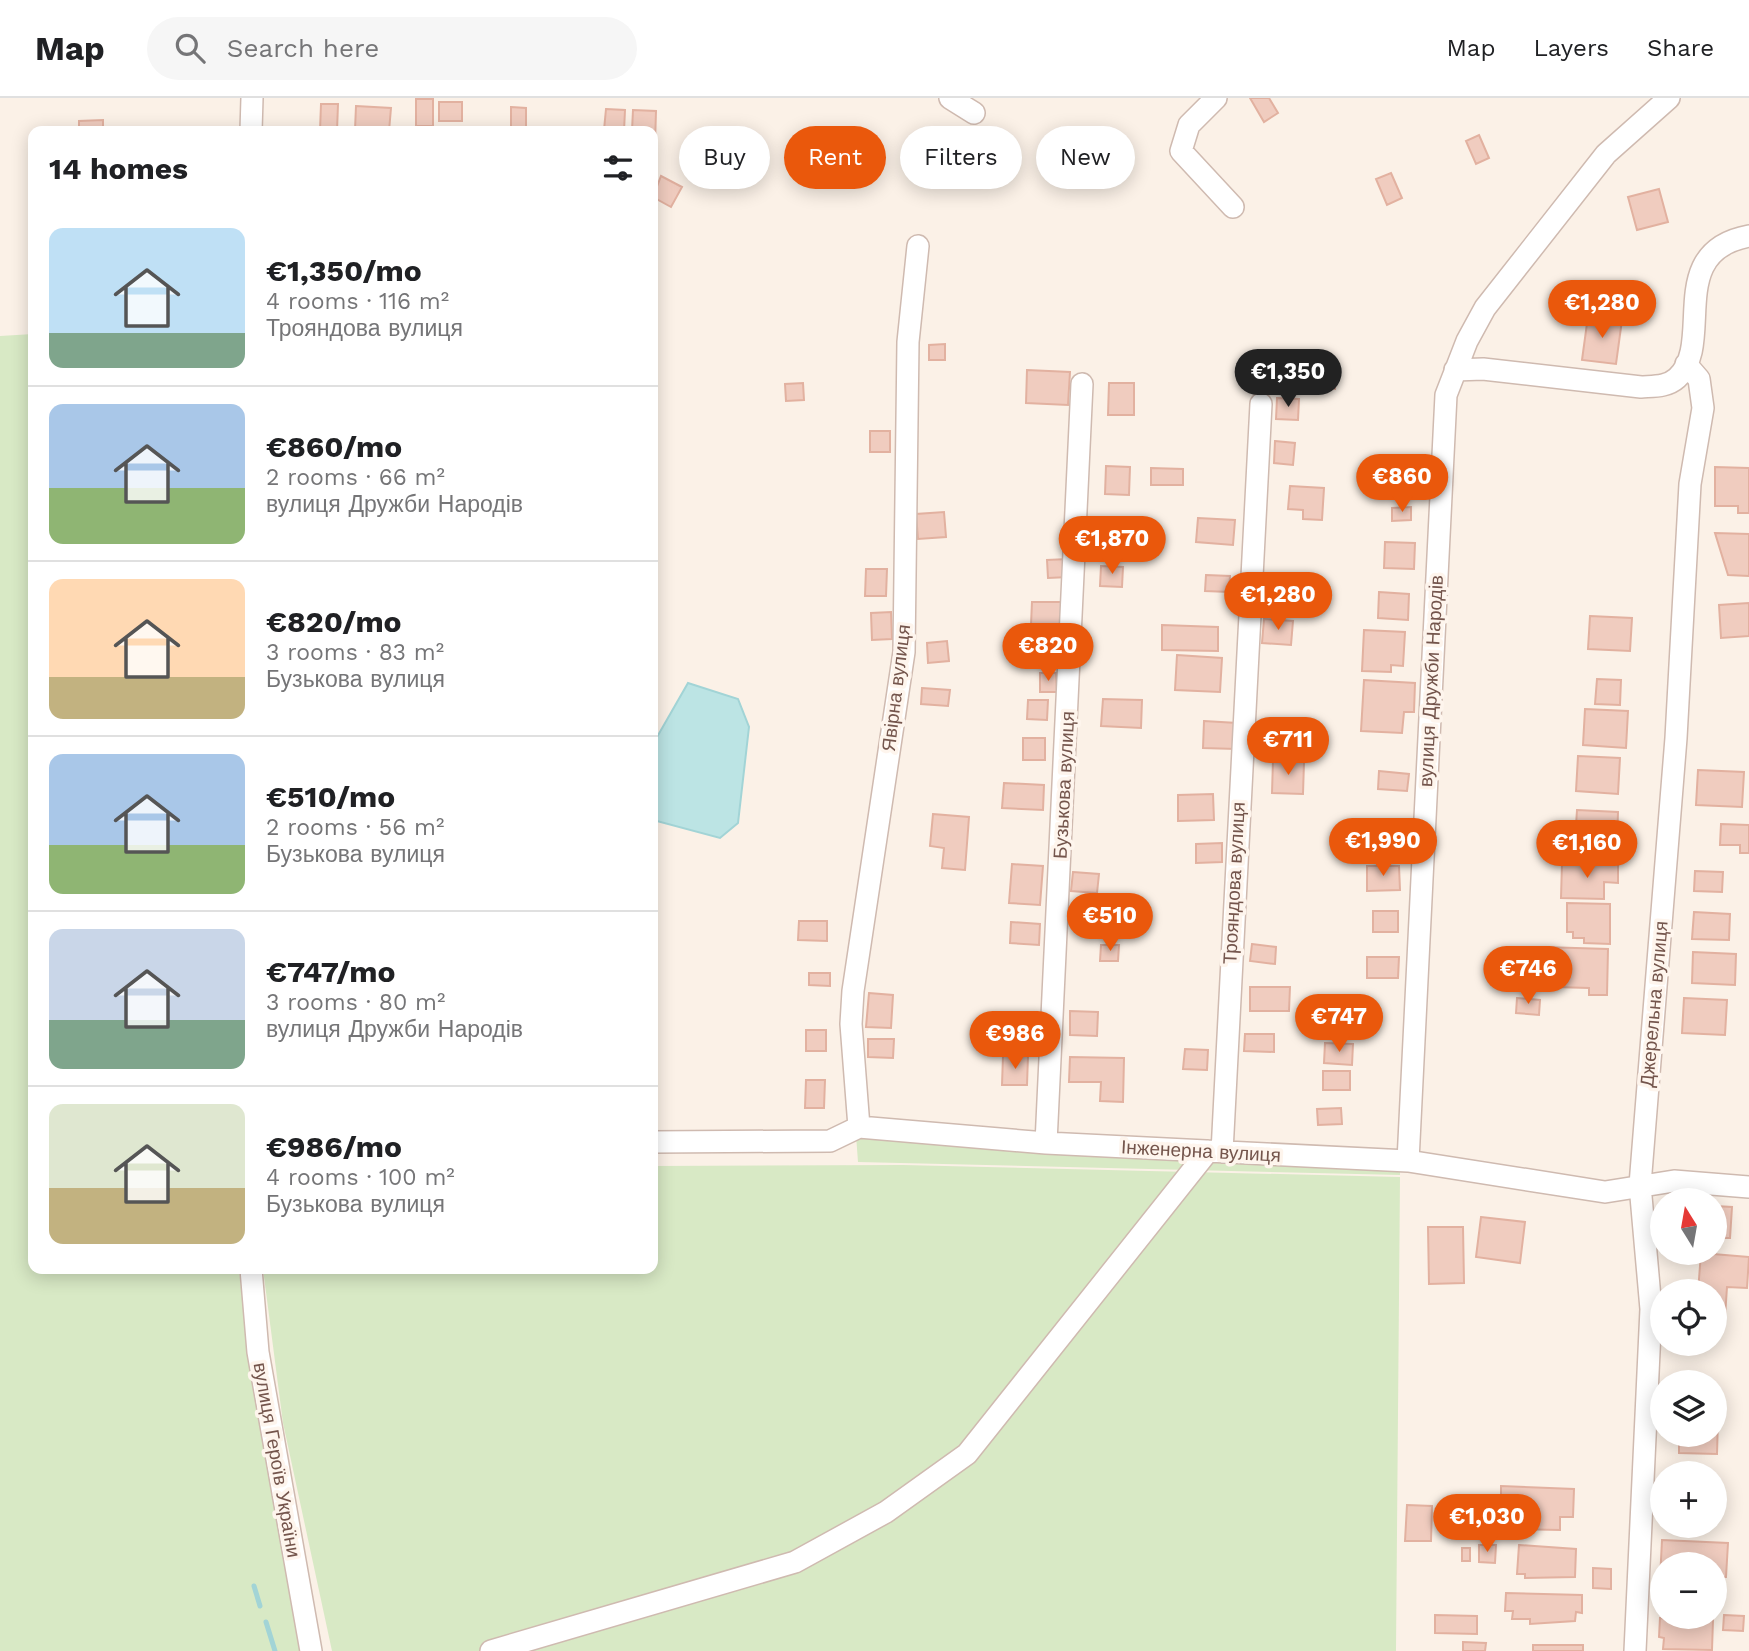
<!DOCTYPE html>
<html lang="en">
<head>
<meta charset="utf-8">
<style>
  body { margin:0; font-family:"Work Sans",sans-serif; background:#f6f6f6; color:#202124; height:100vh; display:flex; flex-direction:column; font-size:26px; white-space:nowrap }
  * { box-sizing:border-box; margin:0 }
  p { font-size:23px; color:#757577 }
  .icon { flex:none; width:38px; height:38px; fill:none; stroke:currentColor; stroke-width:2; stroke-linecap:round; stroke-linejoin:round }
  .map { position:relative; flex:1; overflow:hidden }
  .side { position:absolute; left:28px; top:28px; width:630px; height:1148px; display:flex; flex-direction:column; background:#fff; border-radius:14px; box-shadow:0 4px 18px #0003 }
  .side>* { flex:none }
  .hud { position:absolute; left:679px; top:28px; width:665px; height:63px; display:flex; gap:14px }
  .needle { width:46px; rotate:349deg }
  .tools { position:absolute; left:1650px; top:1090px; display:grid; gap:14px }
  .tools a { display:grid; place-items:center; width:77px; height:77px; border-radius:50%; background:#fff; box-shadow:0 4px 18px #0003; font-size:35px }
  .price { position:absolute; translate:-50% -60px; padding:0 16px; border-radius:24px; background:#ea580c; color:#fff; font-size:23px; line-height:46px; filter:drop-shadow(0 2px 4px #0008) }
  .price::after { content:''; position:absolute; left:50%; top:42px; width:21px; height:16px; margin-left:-10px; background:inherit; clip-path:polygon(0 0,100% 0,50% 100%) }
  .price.active { background:#222; color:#fff }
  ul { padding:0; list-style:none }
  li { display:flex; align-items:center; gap:21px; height:175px; padding:0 21px }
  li+li { border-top:2px solid #e0e0e0 }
  li span { display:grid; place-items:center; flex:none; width:196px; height:140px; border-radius:14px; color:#555 }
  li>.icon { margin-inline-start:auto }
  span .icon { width:84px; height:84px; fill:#fffc; stroke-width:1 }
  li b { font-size:30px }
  h2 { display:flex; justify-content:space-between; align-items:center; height:84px; padding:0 21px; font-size:30px }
  .pill { padding:0 24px; border-radius:32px; background:#fff; box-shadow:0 4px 18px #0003; font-size:24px; line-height:63px }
  .pill.active { background:#ea580c; color:#fff }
  header { display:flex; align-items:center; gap:42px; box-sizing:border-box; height:98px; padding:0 35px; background:#fff; border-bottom:2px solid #e0e0e0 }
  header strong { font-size:33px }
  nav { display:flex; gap:38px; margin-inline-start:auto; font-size:24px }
  .search { width:490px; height:63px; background:#f6f6f6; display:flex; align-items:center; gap:18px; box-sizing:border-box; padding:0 24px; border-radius:38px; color:#757577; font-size:26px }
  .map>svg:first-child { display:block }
  .green { fill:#d8e9c5 }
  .water { fill:#bce4e4; stroke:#a2d4d6; stroke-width:2 }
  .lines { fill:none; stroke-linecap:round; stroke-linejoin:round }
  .stream { stroke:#a2d4d6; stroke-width:5 }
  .building { fill:#f0ccbf; stroke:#e2b1a0; stroke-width:2 }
  .street-casing { stroke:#cfbab0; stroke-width:24 }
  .street { stroke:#fff; stroke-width:21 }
  .labels { text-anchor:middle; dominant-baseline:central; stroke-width:7; stroke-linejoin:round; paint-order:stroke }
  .street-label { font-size:19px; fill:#74554c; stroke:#fef5ed }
</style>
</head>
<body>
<header>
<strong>Map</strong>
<div class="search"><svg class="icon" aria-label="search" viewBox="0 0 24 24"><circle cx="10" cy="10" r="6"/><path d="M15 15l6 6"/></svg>Search here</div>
<nav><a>Map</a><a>Layers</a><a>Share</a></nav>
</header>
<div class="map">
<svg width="1749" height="1553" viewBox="0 0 1749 1553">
  <rect width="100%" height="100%" fill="#fbf1e7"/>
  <path class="green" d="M33 236V1171H239L248 1252 307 1553H0V238Z
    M856 1037 1400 1065V1077L858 1064Z
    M903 1067 1400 1079 1396 1553H332L283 1325 263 1171H653V1068Z"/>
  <path class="water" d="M688 585 738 601 749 629 738 725 720 740 653 722V646Z"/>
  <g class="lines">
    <path class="stream" d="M254 1488 260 1508
      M266 1524 275 1553"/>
  </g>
  <path class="building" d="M1250 0H1269L1278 15 1264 24Z
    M416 1H433V28H416Z
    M439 4H462V23H439Z
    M321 6H338L337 33H320Z
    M356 8 391 10 389 33 355 32Z
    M511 9 526 10V29H511Z
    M606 11 625 12 624 33 604 32Z
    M633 12 656 13 655 46 653 33H632Z
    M103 22V33H79V23Z
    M1479 37 1489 60 1476 66 1466 43Z
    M1391 75 1402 100 1387 107 1376 81Z
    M661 78 682 89 671 109 653 99Z
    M1659 91 1668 124 1637 132 1628 99Z
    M1588 218 1622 222 1616 266 1582 262Z
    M945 246V262H929V247Z
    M1313 267 1336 269 1335 291 1312 289Z
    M1027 272 1070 274 1068 307 1026 305Z
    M803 285 804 302 786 303 785 286Z
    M1109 285H1134V317H1108Z
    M1277 300 1299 301 1298 322 1276 321Z
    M870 333H890V354H870Z
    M1275 343 1295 345 1293 367 1274 365Z
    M1417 359 1419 391 1388 393 1386 361Z
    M1106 368 1130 369 1129 397 1105 396Z
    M1715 369 1749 370V415H1738V408H1715Z
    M1151 370 1183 371V387H1151Z
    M1290 388 1324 390 1322 422 1303 421V412L1288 411Z
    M1411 409V422L1392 423V410Z
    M944 414 946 439 918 441 916 416Z
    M1198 420 1235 422 1233 447 1196 444Z
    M1715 435 1749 436V478L1728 477Z
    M1385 444 1415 445 1414 471 1384 470Z
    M1068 461 1069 479 1048 480 1047 462Z
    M1101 468 1123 469 1122 489 1100 488Z
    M866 471H887L886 498H865Z
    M1266 476 1292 477 1291 500 1265 499Z
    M1206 477 1230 478 1229 494 1205 493Z
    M1379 494 1409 496 1408 522 1378 520Z
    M1032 504H1066V528L1031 527Z
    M1749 505V538L1721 540 1719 507Z
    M891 514 892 541 872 542 871 515Z
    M1590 518 1632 520 1630 553 1588 551Z
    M1264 521 1293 523 1291 547 1262 545Z
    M1162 527 1218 529V553L1162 552Z
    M1364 532 1405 534 1403 568 1391 567V574L1362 573Z
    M947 543 949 563 928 565 927 545Z
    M1177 557 1222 560 1220 594 1175 592Z
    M1040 575H1056L1057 594H1040Z
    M1597 581 1621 582 1620 607 1595 606Z
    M1364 582 1415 585 1414 614H1404L1402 635 1361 633Z
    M922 590 950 592 948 608 921 606Z
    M1103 601 1142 602 1141 630 1101 628Z
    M1028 602H1048L1047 622 1027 621Z
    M1585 611 1628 613 1626 650 1583 647Z
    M1204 623 1237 625 1236 651 1203 650Z
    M1023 640H1045V662H1023Z
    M1578 658 1620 660 1618 696 1576 693Z
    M1273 662 1304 664 1303 696 1272 695Z
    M1698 672 1744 674 1742 709 1696 707Z
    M1379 673 1409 676 1407 693 1378 691Z
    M1004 685 1044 687 1043 712 1002 710Z
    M1213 696 1214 722 1178 723V697Z
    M1577 712 1618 714 1617 745 1575 743Z
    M933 716 969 719 965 772 942 770 944 750 930 748Z
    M1721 726 1749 727V755H1740V747H1720Z
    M1222 745V764L1196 765V746Z
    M1562 765 1618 766V785L1604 784V801L1561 800Z
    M1012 766 1043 768 1040 807 1009 805Z
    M1367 768H1399L1400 792 1367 793Z
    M1695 773 1723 774 1722 794 1694 793Z
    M1073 774 1099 776 1097 795 1071 793Z
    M1567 805 1610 806V846L1584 845V840H1573V834H1567Z
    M1373 813H1398V834H1373Z
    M1694 814 1730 816 1729 842 1692 841Z
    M799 823H827V843L798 842Z
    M1011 824 1040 826 1039 847 1010 845Z
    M1252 846 1276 849 1275 866 1250 863Z
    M1101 847H1119L1118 863H1100Z
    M1543 849 1608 851 1607 897H1589V890L1555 889V882L1542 881Z
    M1693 854 1736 856 1735 887 1692 885Z
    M1367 859H1399L1398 880H1367Z
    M809 875H830V888L809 887Z
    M1250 889H1290L1289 913H1250Z
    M869 895 893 897 891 930 866 929Z
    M1517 900 1540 902 1539 917 1516 915Z
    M1684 900 1727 902 1725 937 1682 935Z
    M1070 913 1098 914 1097 938 1070 937Z
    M806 932H826V953H806Z
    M1245 936H1274V954L1244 953Z
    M868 941H894L893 960 868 959Z
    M1325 945 1353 946 1352 967 1324 965Z
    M1185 951 1208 952 1207 972 1183 971Z
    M1003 958H1028L1027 987H1002Z
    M1070 959 1124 960 1123 1004 1100 1003 1101 984H1069Z
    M1323 973H1350V992H1323Z
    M806 982H825L824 1010H805Z
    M1341 1010 1342 1026 1318 1027 1317 1011Z
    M1715 1108 1732 1109 1730 1140H1715Z
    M1481 1119 1525 1124 1520 1165 1476 1159Z
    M1428 1129H1463L1464 1185 1429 1186Z
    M1701 1155 1749 1159 1747 1190 1727 1189 1725 1219 1715 1218V1194H1698Z
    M1715 1320H1718L1717 1356 1679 1355V1338L1673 1337H1715Z
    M1501 1388 1574 1391 1573 1419H1560V1432L1516 1431V1427H1509V1417H1501Z
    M1407 1407 1432 1408 1431 1443H1405Z
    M1662 1442 1728 1445 1726 1479H1715V1466H1662V1502H1659Z
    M1479 1447H1496L1495 1465 1479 1464Z
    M1519 1447 1576 1451 1575 1479 1525 1480V1476H1517Z
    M1462 1450H1470V1463H1462Z
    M1593 1470 1611 1471V1491L1593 1490Z
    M1506 1495 1582 1497V1515L1576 1514 1575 1523 1530 1526V1521H1512L1513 1513H1505Z
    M1435 1517 1477 1518V1536L1435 1535Z
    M1724 1517 1744 1518 1743 1533 1723 1532Z
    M1660 1520 1713 1522 1712 1552 1663 1551 1664 1540 1659 1539Z
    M1463 1544 1486 1545 1485 1553H1463Z
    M1533 1547H1583V1553H1533Z"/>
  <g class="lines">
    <g class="street-casing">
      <path id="street" d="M950 0 974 15
        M1216 0 1189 27 1181 53 1233 109
        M251 33 252 0
        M1455 272 1483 271 1641 289C1654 288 1667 289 1677 280 1716 245 1663 154 1749 138
        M859 1029 851 926 853 893 904 554 908 244 918 148
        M653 1044 830 1043 859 1029 1046 1045 1408 1063 1605 1094 1674 1083 1749 1089
        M1046 1045 1082 286
        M1222 1054 1261 306
        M1408 1063 1446 297 1467 243 1485 210 1606 56 1669 0
        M251 1171 258 1254 311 1553
        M491 1553 795 1464 886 1414 967 1356 1208 1053
        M1635 1553 1651 1211 1640 1087 1676 640 1690 386 1703 310 1699 281 1686 266"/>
    </g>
    <use href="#street" class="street"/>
  </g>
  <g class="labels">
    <g class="street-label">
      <text transform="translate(1431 583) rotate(-87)">вулиця Дружби Народів</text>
      <text transform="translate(896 590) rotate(-83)">Явірна вулиця</text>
      <text transform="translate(1064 687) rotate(-87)">Бузькова вулиця</text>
      <text transform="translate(1234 785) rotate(-87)">Трояндова вулиця</text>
      <text transform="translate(1654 906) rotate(-85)">Джерельна вулиця</text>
      <text transform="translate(1201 1053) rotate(3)">Інженерна вулиця</text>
      <text transform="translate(277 1362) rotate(80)">вулиця Героїв України</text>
    </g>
  </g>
</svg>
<div class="tools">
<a><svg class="needle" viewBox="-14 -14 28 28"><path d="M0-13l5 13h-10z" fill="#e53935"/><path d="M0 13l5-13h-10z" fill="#757577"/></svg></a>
<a><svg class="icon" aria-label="locate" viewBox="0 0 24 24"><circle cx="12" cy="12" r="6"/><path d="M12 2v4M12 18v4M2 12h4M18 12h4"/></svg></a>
<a><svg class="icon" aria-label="layers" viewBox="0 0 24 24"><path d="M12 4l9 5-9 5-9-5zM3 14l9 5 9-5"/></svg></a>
<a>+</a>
<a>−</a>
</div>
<b class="price" style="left:1602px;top:242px">€1,280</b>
<b class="price active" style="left:1288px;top:311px">€1,350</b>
<b class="price" style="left:1402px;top:416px">€860</b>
<b class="price" style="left:1112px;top:478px">€1,870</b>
<b class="price" style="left:1278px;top:534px">€1,280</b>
<b class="price" style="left:1048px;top:585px">€820</b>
<b class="price" style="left:1288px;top:679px">€711</b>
<b class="price" style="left:1383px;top:780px">€1,990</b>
<b class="price" style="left:1587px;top:782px">€1,160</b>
<b class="price" style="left:1110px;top:855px">€510</b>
<b class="price" style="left:1528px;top:908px">€746</b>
<b class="price" style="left:1339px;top:956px">€747</b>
<b class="price" style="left:1015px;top:973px">€986</b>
<b class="price" style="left:1487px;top:1456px">€1,030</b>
<div class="hud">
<a class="pill">Buy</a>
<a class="pill active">Rent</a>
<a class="pill">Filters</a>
<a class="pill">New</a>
</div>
<section class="side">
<h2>14 homes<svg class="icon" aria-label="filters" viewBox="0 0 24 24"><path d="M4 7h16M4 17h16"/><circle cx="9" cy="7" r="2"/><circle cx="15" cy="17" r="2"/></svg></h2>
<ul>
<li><span style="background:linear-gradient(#bfe0f5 75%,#7fa58c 0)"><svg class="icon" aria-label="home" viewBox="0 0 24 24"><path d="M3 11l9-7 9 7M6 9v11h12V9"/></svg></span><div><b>€1,350/mo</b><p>4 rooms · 116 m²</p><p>Трояндова вулиця</p></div></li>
<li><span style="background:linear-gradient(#a9c7e8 60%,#8fb573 0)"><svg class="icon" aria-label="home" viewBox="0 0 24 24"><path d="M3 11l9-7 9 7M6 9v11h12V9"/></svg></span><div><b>€860/mo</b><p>2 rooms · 66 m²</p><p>вулиця Дружби Народів</p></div></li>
<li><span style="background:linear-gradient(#ffd9b3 70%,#c2b280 0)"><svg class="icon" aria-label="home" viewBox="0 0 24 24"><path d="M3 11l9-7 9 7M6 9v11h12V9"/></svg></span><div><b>€820/mo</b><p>3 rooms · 83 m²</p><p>Бузькова вулиця</p></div></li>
<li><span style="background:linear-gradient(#a9c7e8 65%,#8fb573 0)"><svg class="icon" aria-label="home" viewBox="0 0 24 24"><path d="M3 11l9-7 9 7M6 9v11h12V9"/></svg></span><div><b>€510/mo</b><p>2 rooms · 56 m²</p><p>Бузькова вулиця</p></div></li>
<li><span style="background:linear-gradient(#c9d6e8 65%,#7fa58c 0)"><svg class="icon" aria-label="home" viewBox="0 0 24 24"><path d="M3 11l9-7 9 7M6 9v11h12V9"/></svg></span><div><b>€747/mo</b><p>3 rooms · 80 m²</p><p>вулиця Дружби Народів</p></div></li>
<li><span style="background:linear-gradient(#dfe7d0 60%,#c2b280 0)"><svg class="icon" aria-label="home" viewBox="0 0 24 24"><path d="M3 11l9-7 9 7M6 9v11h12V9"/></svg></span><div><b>€986/mo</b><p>4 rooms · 100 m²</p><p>Бузькова вулиця</p></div></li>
</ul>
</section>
</div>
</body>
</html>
